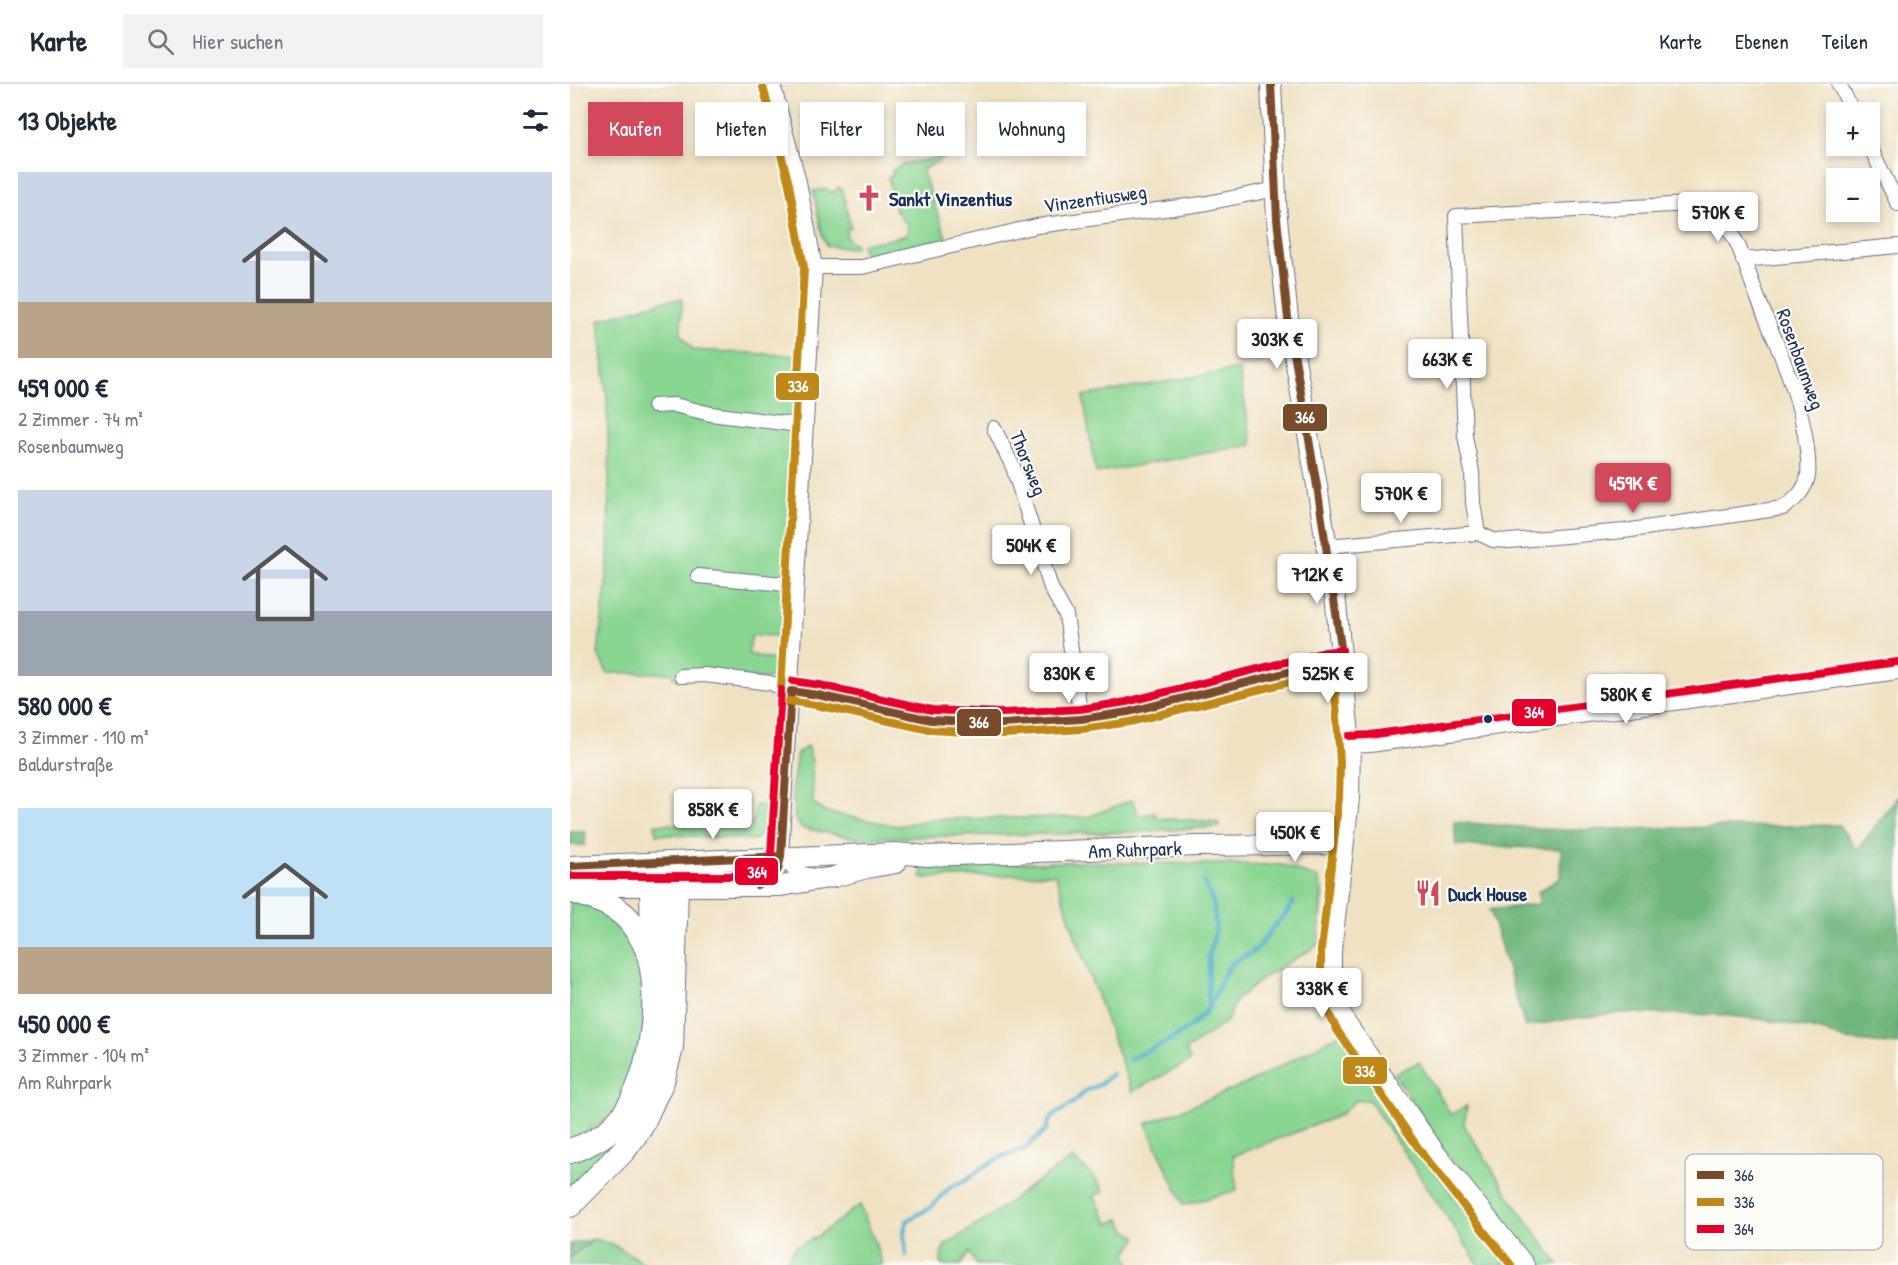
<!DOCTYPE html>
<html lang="de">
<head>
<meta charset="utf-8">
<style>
  body { margin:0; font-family:"Patrick Hand",sans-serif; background:#f2f2f3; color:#1f2937; height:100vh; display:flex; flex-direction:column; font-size:22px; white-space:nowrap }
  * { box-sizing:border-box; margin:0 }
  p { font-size:20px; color:#747a83 }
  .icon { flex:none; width:33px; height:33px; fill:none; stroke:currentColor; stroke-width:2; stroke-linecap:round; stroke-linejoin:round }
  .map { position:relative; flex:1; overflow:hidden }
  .drawer { display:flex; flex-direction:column; background:#fff; width:570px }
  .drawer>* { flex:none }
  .guide { position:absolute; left:18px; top:18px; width:570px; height:54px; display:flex; gap:12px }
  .fabs { position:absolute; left:1256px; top:18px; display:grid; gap:12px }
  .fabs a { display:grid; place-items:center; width:54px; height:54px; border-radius:0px; background:#fff; box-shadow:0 3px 9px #0003; font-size:30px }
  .price { position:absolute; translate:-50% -51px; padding:0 14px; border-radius:6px; background:#fff; color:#222; font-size:20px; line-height:39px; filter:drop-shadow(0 2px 3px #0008) }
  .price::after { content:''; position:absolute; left:50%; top:36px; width:18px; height:14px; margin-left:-9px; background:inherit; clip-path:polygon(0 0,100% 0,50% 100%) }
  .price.current { background:#d1495b; color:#fff }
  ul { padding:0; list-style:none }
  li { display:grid; align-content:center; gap:12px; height:318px; padding:0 18px }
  li span { display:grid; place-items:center; height:186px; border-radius:0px; color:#555 }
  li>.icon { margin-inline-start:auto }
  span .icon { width:108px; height:108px; fill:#fffc; stroke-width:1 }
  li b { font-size:26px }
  h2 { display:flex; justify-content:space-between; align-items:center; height:72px; padding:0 18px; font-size:26px }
  .pill { padding:0 21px; border-radius:0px; background:#fff; box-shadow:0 3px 9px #0003; font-size:21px; line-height:54px }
  .pill.current { background:#d1495b; color:#fff }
  header { display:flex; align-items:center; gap:36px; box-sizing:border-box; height:84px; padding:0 30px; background:#fff; border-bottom:2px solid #e0e1e3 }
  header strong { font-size:28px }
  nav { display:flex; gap:33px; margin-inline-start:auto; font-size:21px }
  .search { width:420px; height:54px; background:#f2f2f3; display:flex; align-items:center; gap:15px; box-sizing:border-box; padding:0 21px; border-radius:0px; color:#747a83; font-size:22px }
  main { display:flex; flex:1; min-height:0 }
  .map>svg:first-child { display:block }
  .green { fill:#89d592; stroke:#528278; stroke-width:1.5 }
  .forest { fill:#6eb67c; stroke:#44726d; stroke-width:1.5 }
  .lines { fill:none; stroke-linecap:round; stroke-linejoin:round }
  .stream { stroke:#4daecc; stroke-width:4.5 }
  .street-casing { stroke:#666d81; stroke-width:16 }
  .secondary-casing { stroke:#666d81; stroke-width:22 }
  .highway-casing { stroke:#666d81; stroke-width:26 }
  .street { stroke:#fff; stroke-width:14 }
  .secondary { stroke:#fff; stroke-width:20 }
  .highway { stroke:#fff; stroke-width:24 }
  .bus-1-casing { stroke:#fdfcf7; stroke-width:12 }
  .bus-2-casing { stroke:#fdfcf7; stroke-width:12 }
  .bus-3-casing { stroke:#fdfcf7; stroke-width:12 }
  .bus-1 { stroke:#7a4b2a; stroke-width:8 }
  .bus-2 { stroke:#c08818; stroke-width:8 }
  .bus-3 { stroke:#e4002b; stroke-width:8 }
  .bus-dot { fill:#1b2f5e; stroke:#fdfcf7; stroke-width:2 }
  .labels { text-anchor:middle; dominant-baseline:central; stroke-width:4.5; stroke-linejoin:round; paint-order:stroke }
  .poi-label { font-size:20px; font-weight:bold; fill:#1b2f5e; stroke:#fdfcf7; text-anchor:start }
  .street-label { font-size:20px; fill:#1b2f5e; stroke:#fdfcf7 }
  .key { fill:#fdfcf7; stroke:#b9bec9; stroke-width:1.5 }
  .key-label { font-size:16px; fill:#1b2f5e }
  .line-badge { stroke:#fdfcf7; stroke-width:2 }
  .badge-label { font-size:16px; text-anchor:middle; font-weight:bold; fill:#fff }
</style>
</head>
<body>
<header>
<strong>Karte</strong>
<div class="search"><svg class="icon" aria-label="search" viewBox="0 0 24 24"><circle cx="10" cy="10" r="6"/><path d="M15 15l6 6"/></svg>Hier suchen</div>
<nav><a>Karte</a><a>Ebenen</a><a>Teilen</a></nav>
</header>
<main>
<section class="drawer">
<h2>13 Objekte<svg class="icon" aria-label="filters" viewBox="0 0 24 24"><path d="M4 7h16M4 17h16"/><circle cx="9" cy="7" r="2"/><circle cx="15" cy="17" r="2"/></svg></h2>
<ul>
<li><span style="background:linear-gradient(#c9d6e8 70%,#b9a48a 0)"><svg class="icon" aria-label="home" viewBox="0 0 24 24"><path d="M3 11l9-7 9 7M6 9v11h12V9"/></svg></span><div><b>459 000 €</b><p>2 Zimmer · 74 m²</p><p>Rosenbaumweg</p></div></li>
<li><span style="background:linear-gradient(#c9d6e8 65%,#9aa5b1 0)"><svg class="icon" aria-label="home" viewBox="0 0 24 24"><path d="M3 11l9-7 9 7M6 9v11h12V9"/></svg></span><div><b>580 000 €</b><p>3 Zimmer · 110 m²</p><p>Baldurstraße</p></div></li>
<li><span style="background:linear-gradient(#bfe0f5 75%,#b9a48a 0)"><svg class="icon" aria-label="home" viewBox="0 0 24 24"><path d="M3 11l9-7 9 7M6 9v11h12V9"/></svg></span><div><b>450 000 €</b><p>3 Zimmer · 104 m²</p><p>Am Ruhrpark</p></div></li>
</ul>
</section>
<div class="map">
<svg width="1328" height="1181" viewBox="0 0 1328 1181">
  <rect width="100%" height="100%" fill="#fdfcf7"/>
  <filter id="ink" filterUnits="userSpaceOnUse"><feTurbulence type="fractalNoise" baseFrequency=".0167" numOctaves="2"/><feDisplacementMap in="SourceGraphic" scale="12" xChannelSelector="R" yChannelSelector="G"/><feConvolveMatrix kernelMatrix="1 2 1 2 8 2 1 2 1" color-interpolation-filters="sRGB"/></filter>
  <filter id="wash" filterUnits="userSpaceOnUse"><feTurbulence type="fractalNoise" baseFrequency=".008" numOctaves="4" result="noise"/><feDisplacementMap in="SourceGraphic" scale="24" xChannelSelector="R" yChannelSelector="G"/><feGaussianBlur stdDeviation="1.35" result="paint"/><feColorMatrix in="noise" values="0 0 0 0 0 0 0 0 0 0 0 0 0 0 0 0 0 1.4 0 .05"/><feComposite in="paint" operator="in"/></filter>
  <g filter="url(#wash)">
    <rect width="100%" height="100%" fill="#f0e1c3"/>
    <path class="green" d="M379 71 352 86 377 156 300 175C294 172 293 168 292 161L294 159 312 157 336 151 338 146 336 138 333 137 329 129 326 128 318 93 322 92V87L332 81Z
      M269 103 272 105 281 144H277C275 150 278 159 285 159V164L257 162 252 150 243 107 257 105 262 109Z
      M112 215 111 251 123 266 230 272 228 319 212 552 182 551 178 570 212 578 211 594H103L102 589H37L28 570 38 483 39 392 37 315 29 236 94 217Z
      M669 285 682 361 526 389 513 312Z
      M237 662 242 677 243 719 255 728 328 742 363 735 518 733 562 716 569 732 585 729 587 734 648 738 649 743 565 748 285 754 232 744 225 736 222 704 227 670Z
      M186 721 204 722 203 738 185 756 86 750 85 740 182 742Z
      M497 778 712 781 748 794 752 808 748 861 696 892 666 916 657 937 616 966 620 977 562 1008 505 851 485 790 351 794 354 782Z
      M0 814 36 827 63 855 75 893 73 957 66 987 41 1033 0 1058Z
      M770 950 831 1042 936 1181H909L799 1016 785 1017 770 1031 663 1072 667 1106 614 1121 576 1040 681 998Z
      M849 978 881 1031 897 1022 894 1041 937 1109 989 1181H963L894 1096 824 990Z
      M58 1047 0 1110V1075Z
      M503 1074 524 1093 534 1107 524 1112 539 1140 550 1135 557 1147 568 1153 556 1170 561 1181H406L399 1168 391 1181H371V1172L375 1161 417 1135 456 1105Z
      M290 1121 305 1158 312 1181H214L225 1163 246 1153Z
      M25 1155 48 1163 77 1181H0V1173Z"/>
    <path class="forest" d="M1328 713V961L1275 956 1253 947 1196 936 1152 931 1050 929 998 935 955 943 920 826 969 820 968 808 990 794 991 765 886 761 884 738 992 746 1269 741 1287 766Z
      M0 747 16 748 15 761H0Z
      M25 1155 0 1173V1160Z"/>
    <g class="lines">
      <path class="stream" d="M634 798 643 818 646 845 639 872 638 921
        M559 975C588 962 620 950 639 923 648 910 650 890 663 879 668 874 677 872 683 868 693 860 698 849 706 840 713 833 718 828 723 818
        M336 1171 334 1146 338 1136 360 1124 380 1103 395 1097 411 1085 431 1073 453 1066 476 1046 480 1035 488 1028 502 1020 515 1007 529 1001 542 990"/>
    </g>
  </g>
  <g filter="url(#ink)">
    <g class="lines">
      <g class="street-casing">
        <path id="street" d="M1269 0 1283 28
          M1299 61 1328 120
          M1173 176 1328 162
          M245 183H292L467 142 632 120 706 105
          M84 322 104 321 141 330 236 342
          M424 344 443 383 481 504 496 531 511 635
          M757 462 908 449 923 456 939 457 1054 447 1213 424C1225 416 1235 407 1238 392 1239 383 1238 373 1237 365 1231 311 1207 262 1187 212 1178 189 1169 155 1153 136 1145 126 1134 123 1122 120L886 132 895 352 902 388 903 419 908 449
          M128 492 226 501
          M111 592 135 591 200 599 221 607 248 611 361 636 433 640 511 635 558 628 758 578 773 576
          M780 662 800 661 1328 588
          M211 772C223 786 228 791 247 792
          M186 802 208 786 211 772 245 183 229 98 203 0"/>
      </g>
      <g class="secondary-casing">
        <path id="secondary" d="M701 0 707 135 718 234 747 402 766 520 780 662 779 715 761 867V902L765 919 776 940 865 1069 954 1181
          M0 782 326 769 357 772 628 762 773 760
          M1 802H211L264 793 297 784 326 779"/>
      </g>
      <g class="highway-casing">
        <path id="highway" d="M82 803 83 873
          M0 806C23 814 48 820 63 841 68 848 74 857 77 865 94 912 81 1007 44 1042 32 1054 15 1062 0 1067
          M0 1121 54 1066 70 1044 92 997 101 964 106 804"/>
      </g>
      <use href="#street" class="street"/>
      <use href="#secondary" class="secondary"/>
      <use href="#highway" class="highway"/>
      <g class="bus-1-casing">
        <path id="bus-1" d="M701 0 707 135 718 234 747 402 773 576
          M221 607 248 611 361 636 433 640 511 635 558 628 758 578 773 576
          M0 782 211 772
          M187 801 208 786 211 772 221 607"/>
      </g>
      <g class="bus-2-casing">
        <path id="bus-2" d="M193 3 219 100 234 184 211 606
          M763 577 770 678 769 714 751 866V903L755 922 767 946 856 1075 941 1181
          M219 617 246 621 360 646 434 650 512 645 560 638 760 588 774 586"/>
      </g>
      <g class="bus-3-casing">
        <path id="bus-3" d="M223 597 250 601 362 626 433 629 510 625 556 618 755 568 772 566
          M779 652 799 651 1327 578
          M0 792H181L196 781 201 770 211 606"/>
      </g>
      <use href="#bus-1" class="bus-1"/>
      <use href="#bus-2" class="bus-2"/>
      <use href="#bus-3" class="bus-3"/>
    </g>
  </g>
  <defs>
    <g id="church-bare" transform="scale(2.07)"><path d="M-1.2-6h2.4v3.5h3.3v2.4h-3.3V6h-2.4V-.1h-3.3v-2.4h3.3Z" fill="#d1495b" stroke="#fdfcf7" stroke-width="2.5" paint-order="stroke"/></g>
    <g id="restaurant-bare" transform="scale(2.07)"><path d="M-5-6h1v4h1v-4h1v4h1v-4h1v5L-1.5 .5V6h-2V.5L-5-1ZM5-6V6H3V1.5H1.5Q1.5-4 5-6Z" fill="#d1495b" stroke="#fdfcf7" stroke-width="2.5" paint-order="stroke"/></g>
  </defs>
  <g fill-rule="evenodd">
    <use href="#church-bare" x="299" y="114"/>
    <use href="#restaurant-bare" x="858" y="809"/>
  </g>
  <circle class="bus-dot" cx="918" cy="635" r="5"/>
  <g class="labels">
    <g class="poi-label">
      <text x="319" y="114">Sankt Vinzentius</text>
      <text x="878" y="809">Duck House</text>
    </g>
    <g class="street-label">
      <text transform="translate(525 114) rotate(-8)">Vinzentiusweg</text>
      <text transform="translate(1231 275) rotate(70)">Rosenbaumweg</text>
      <text transform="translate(459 379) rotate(68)">Thorsweg</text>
      <text transform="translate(565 765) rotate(-2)">Am Ruhrpark</text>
    </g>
  </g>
  <rect x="1115" y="1070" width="198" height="96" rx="9" class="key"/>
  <rect x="1127" y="1087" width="27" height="8" fill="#7a4b2a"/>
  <rect x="1127" y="1114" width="27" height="8" fill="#c08818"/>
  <rect x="1127" y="1141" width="27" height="8" fill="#e4002b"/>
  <g class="key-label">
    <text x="1164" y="1097">366</text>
    <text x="1164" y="1124">336</text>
    <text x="1164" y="1151">364</text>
  </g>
  <g class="line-badge">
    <rect x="205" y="288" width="45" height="29" rx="6" fill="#c08818"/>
    <rect x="712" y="319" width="46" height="29" rx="6" fill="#7a4b2a"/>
    <rect x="941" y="614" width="46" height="29" rx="6" fill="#e4002b"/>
    <rect x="386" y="624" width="46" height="29" rx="6" fill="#7a4b2a"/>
    <rect x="164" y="773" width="45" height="29" rx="6" fill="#e4002b"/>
    <rect x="772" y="972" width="46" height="29" rx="6" fill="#c08818"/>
  </g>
  <g class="badge-label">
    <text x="228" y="308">336</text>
    <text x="735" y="339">366</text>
    <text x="964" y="634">364</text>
    <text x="409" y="644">366</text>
    <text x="187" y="794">364</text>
    <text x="795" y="993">336</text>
  </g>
</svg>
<div class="fabs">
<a>+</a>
<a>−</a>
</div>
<b class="price" style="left:1148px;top:159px">570K €</b>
<b class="price" style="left:707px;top:286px">303K €</b>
<b class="price" style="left:877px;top:306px">663K €</b>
<b class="price current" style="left:1063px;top:430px">459K €</b>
<b class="price" style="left:831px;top:440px">570K €</b>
<b class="price" style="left:461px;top:492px">504K €</b>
<b class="price" style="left:747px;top:521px">712K €</b>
<b class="price" style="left:499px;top:620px">830K €</b>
<b class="price" style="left:758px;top:620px">525K €</b>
<b class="price" style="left:1056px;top:641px">580K €</b>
<b class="price" style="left:143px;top:756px">858K €</b>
<b class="price" style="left:725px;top:779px">450K €</b>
<b class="price" style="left:752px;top:935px">338K €</b>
<div class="guide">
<a class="pill current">Kaufen</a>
<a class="pill">Mieten</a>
<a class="pill">Filter</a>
<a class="pill">Neu</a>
<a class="pill">Wohnung</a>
</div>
</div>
</main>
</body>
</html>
